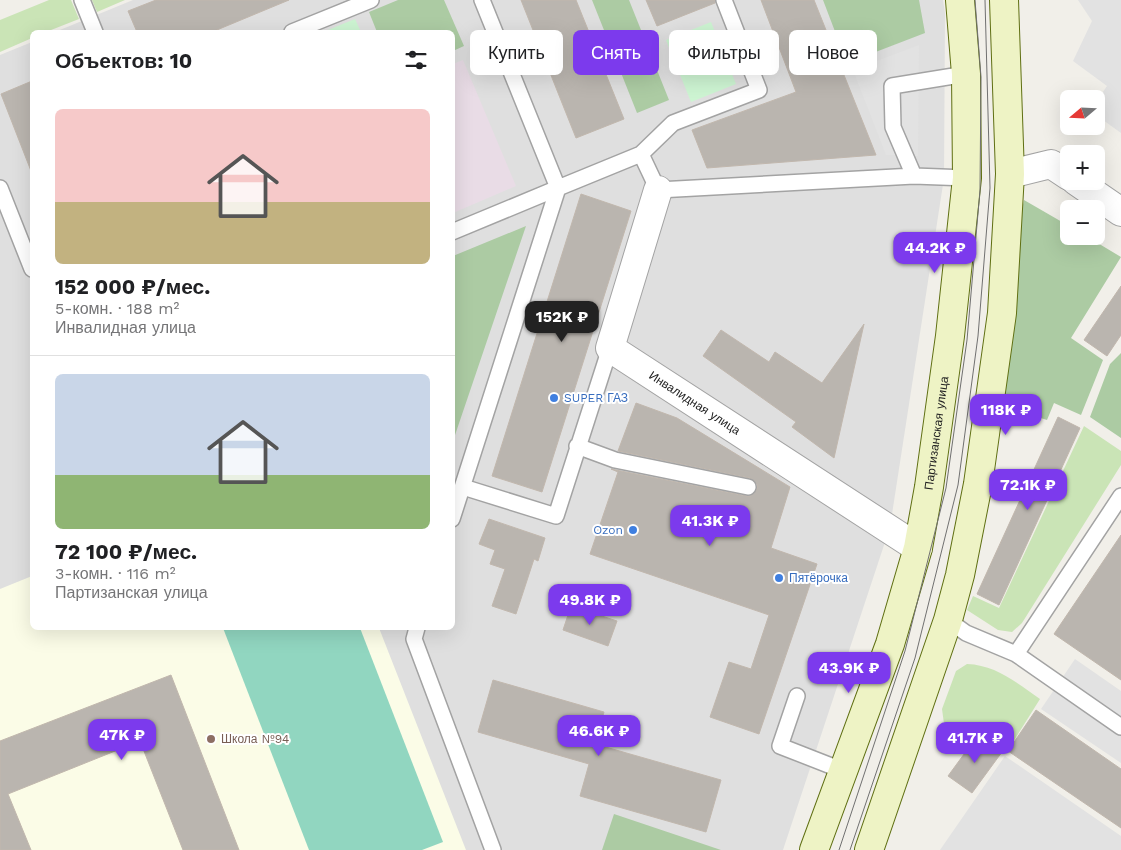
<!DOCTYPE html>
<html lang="ru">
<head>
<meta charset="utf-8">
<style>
  body { margin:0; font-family:"Work Sans",sans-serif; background:#f6f6f6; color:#202124; height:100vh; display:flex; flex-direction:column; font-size:19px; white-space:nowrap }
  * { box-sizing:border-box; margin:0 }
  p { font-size:16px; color:#757577 }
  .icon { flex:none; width:28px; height:28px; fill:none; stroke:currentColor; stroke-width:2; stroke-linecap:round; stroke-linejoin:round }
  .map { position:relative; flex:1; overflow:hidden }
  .drawer { position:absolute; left:30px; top:30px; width:425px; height:600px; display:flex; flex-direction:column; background:#fff; border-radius:8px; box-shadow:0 5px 20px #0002 }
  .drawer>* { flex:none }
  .guide { position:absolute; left:470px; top:30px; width:475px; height:45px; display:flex; gap:10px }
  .needle { width:32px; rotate:251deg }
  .controls { position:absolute; left:1060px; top:90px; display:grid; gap:10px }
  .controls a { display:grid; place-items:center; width:45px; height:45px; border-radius:8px; background:#fff; box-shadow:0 5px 20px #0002; font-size:25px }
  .price { position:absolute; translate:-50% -42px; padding:0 11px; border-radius:10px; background:#7c3aed; color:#fff; font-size:16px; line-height:32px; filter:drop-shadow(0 1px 2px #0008) }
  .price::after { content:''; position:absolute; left:50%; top:30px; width:15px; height:11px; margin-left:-8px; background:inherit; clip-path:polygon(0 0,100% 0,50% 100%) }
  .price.selected { background:#222; color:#fff }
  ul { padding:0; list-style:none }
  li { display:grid; align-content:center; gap:10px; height:265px; padding:0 25px }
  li+li { border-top:1px solid #e0e0e0 }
  li span { display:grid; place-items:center; height:155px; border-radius:8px; color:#555 }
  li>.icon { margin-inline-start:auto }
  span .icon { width:90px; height:90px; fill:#fffc; stroke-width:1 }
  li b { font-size:21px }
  h2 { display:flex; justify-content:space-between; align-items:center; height:60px; padding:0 25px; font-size:21px }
  .chip { padding:0 18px; border-radius:8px; background:#fff; box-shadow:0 5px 20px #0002; font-size:18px; line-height:45px }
  .chip.selected { background:#7c3aed; color:#fff }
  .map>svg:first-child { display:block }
  .residential { fill:#dfdfdf }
  .industrial { fill:#e9dce6 }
  .education { fill:#fbfce7 }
  .grass { fill:#cae4b6 }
  .forest { fill:#accba3 }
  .park { fill:#cdf4d2 }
  .pitch { fill:#91d6c0 }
  .parking { fill:#e2e2e2 }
  .building { fill:#bab5af; stroke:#c1b7ad }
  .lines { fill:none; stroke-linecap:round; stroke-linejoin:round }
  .lane-casing { stroke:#a3a3a3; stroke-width:18 }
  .street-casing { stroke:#a3a3a3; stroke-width:30 }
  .secondary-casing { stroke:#5f6f12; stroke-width:30 }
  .lane { stroke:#fff; stroke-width:15 }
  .street { stroke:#fff; stroke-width:28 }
  .secondary { stroke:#eef3c5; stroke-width:28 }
  .tram { stroke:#707070; stroke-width:1 }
  .shop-dot { fill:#3f7fe0; stroke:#fff; stroke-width:2 }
  .education-dot { fill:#8d6e63; stroke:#fff; stroke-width:2 }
  .labels { text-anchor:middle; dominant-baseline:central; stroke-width:4; stroke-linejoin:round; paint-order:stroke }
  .shop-label { font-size:12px; fill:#366cbe; stroke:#fff; text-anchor:start }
  .street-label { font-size:12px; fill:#222; stroke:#fff }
  .education-label { font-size:12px; fill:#785e54; stroke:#fff; text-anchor:start }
</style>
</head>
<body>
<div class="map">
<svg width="1121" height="850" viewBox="0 0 1121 850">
  <rect width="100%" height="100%" fill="#f1efe9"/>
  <path class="residential" d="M133 0H943L945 13 944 178 890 527 783 850H0V55L32 42V628H452V32H55Z"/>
  <path class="industrial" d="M463 60 516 186 453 213V64Z"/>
  <path class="education" d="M32 576V628H379L466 850H0V589Z"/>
  <path class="grass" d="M49 0H71L79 19 46 32H32V38L0 52V20Z
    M92 0H125L97 12Z
    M1084 426 1121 451V465L1022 623 1012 632 998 630 967 610 973 596 999 608Z
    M967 664C996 665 1017 683 1040 699L1008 750 972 725 958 743 945 731 942 709 956 671Z"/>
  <path class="forest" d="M398 0H444L464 46 453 51 452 32H377L369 12Z
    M592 0H629L669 100 637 113Z
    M823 0H919L925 33 847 63Z
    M1024 200 1069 226V236H1086L1121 257 1071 338 1103 360 1081 415 1054 403 1047 420 999 405 1005 289Z
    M526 226 453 441V256Z
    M1121 353V438L1090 417 1110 364Z
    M614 814 721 850H602Z"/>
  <path class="park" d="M355 19 361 32H323Z
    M711 22 736 84 691 102 666 40Z"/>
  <path class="pitch" d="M223 628H360L443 842 422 850H309Z"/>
  <path class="parking" d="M1078 0H1121V133L1096 115V102L1107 86 1073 61 1092 21Z
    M919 45 918 156 886 155 853 70Z
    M1075 659 1121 691V763L1041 709Z
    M1005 756 1121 836V850H940Z"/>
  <path class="building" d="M156 0H289L212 32H137L128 11Z
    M521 0H576L624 119 576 138Z
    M646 0H715V3L657 26Z
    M761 0H814L876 155 707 168 692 130 796 92Z
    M32 81V171H31L1 94Z
    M581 194 631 211 542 492 492 476Z
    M1121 286V335L1107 356 1084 340Z
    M864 324 834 458 792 427 796 422 703 356 721 330 769 362 775 352 822 383Z
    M636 403 677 418 790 487 771 548 817 564 759 734 710 717 729 662 751 669 769 615 590 554 618 472 611 469 746 496H751L757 489V484L750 478 618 451Z
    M1058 417 1080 428 999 605 977 594Z
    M489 519 545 538 538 561 534 559 516 614 492 606 505 569 490 564 495 550 479 544Z
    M1121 535V680L1054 634Z
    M571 606 617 621 608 646 563 630Z
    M171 675 239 850H183L140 741 8 794 31 850H0V741Z
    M493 680 604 712 595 744 721 780 706 832 580 796 589 764 478 732Z
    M1036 710 1121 769V828L1008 751Z
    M978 735 1002 752 972 793 948 776Z"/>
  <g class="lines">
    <g class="lane-casing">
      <path id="lane" d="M82 0 95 32
        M482 0 558 188 641 154 658 190 914 176 967 178
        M292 32 371 0
        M641 154 673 123 759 90 724 0
        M914 176 893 127 892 86 966 74
        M0 188 32 269
        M452 232 558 188 452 519
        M577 446 615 460 748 487
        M463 487 556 516 610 348
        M948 620 966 633 1016 654 1121 727
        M417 628 414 639 493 850
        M1016 654 1121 496
        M797 696 780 746 844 771"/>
    </g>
    <g class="street-casing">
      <g id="street">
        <path d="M1010 174 1051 164 1069 176"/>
        <path d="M1076 181 1121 212"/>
        <path id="s1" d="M658 190 610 348 918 548"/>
      </g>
    </g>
    <g class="secondary-casing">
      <g id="secondary">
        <path id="s2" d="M814 850 890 644 918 548 929 487 950 336 967 178 966 74 960 0"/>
        <path d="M869 850 948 620 960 575 978 484 1002 313 1010 174 1004 0"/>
      </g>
    </g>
    <use href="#lane" class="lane"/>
    <use href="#street" class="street"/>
    <use href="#secondary" class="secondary"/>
    <path class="tram" d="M839 850 905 651 946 488 967 340 980 190 981 77 975 0
      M850 850 915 658 958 485 978 336 990 188 985 0"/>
  </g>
  <g class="shop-dot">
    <circle cx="554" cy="398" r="5"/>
    <circle cx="633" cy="530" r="5"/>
    <circle cx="779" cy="578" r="5"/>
  </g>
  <circle class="education-dot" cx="211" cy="739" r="5"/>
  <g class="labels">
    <g class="shop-label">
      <text x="564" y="398">SUPER ГАЗ</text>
      <text x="623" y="530" text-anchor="end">Ozon</text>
      <text x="789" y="578">Пятёрочка</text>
    </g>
    <g class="street-label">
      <text stroke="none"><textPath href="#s1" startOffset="266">Инвалидная улица</textPath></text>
      <text stroke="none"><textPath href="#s2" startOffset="436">Партизанская улица</textPath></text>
    </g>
    <g class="education-label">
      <text x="221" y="739">Школа №94</text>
    </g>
  </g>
</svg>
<div class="controls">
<a><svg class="needle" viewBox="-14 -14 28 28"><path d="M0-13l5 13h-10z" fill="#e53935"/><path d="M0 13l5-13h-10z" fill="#757577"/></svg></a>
<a>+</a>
<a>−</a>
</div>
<b class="price" style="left:935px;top:274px">44.2K ₽</b>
<b class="price selected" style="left:562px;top:343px">152K ₽</b>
<b class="price" style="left:1006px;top:436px">118K ₽</b>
<b class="price" style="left:1028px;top:511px">72.1K ₽</b>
<b class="price" style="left:710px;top:547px">41.3K ₽</b>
<b class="price" style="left:590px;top:626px">49.8K ₽</b>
<b class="price" style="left:849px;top:694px">43.9K ₽</b>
<b class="price" style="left:599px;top:757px">46.6K ₽</b>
<b class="price" style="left:122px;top:761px">47K ₽</b>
<b class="price" style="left:975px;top:764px">41.7K ₽</b>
<div class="guide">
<a class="chip">Купить</a>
<a class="chip selected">Снять</a>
<a class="chip">Фильтры</a>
<a class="chip">Новое</a>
</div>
<section class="drawer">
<h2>Объектов: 10<svg class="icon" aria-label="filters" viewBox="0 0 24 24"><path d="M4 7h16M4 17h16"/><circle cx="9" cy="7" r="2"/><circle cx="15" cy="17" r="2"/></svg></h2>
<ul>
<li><span style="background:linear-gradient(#f6c9c9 60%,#c2b280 0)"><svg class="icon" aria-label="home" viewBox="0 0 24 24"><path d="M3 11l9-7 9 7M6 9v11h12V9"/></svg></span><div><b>152 000 ₽/мес.</b><p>5-комн. · 188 m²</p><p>Инвалидная улица</p></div></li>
<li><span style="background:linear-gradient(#c9d6e8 65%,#8fb573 0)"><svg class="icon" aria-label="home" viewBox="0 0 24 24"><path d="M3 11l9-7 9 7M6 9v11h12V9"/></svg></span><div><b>72 100 ₽/мес.</b><p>3-комн. · 116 m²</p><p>Партизанская улица</p></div></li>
</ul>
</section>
</div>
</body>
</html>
